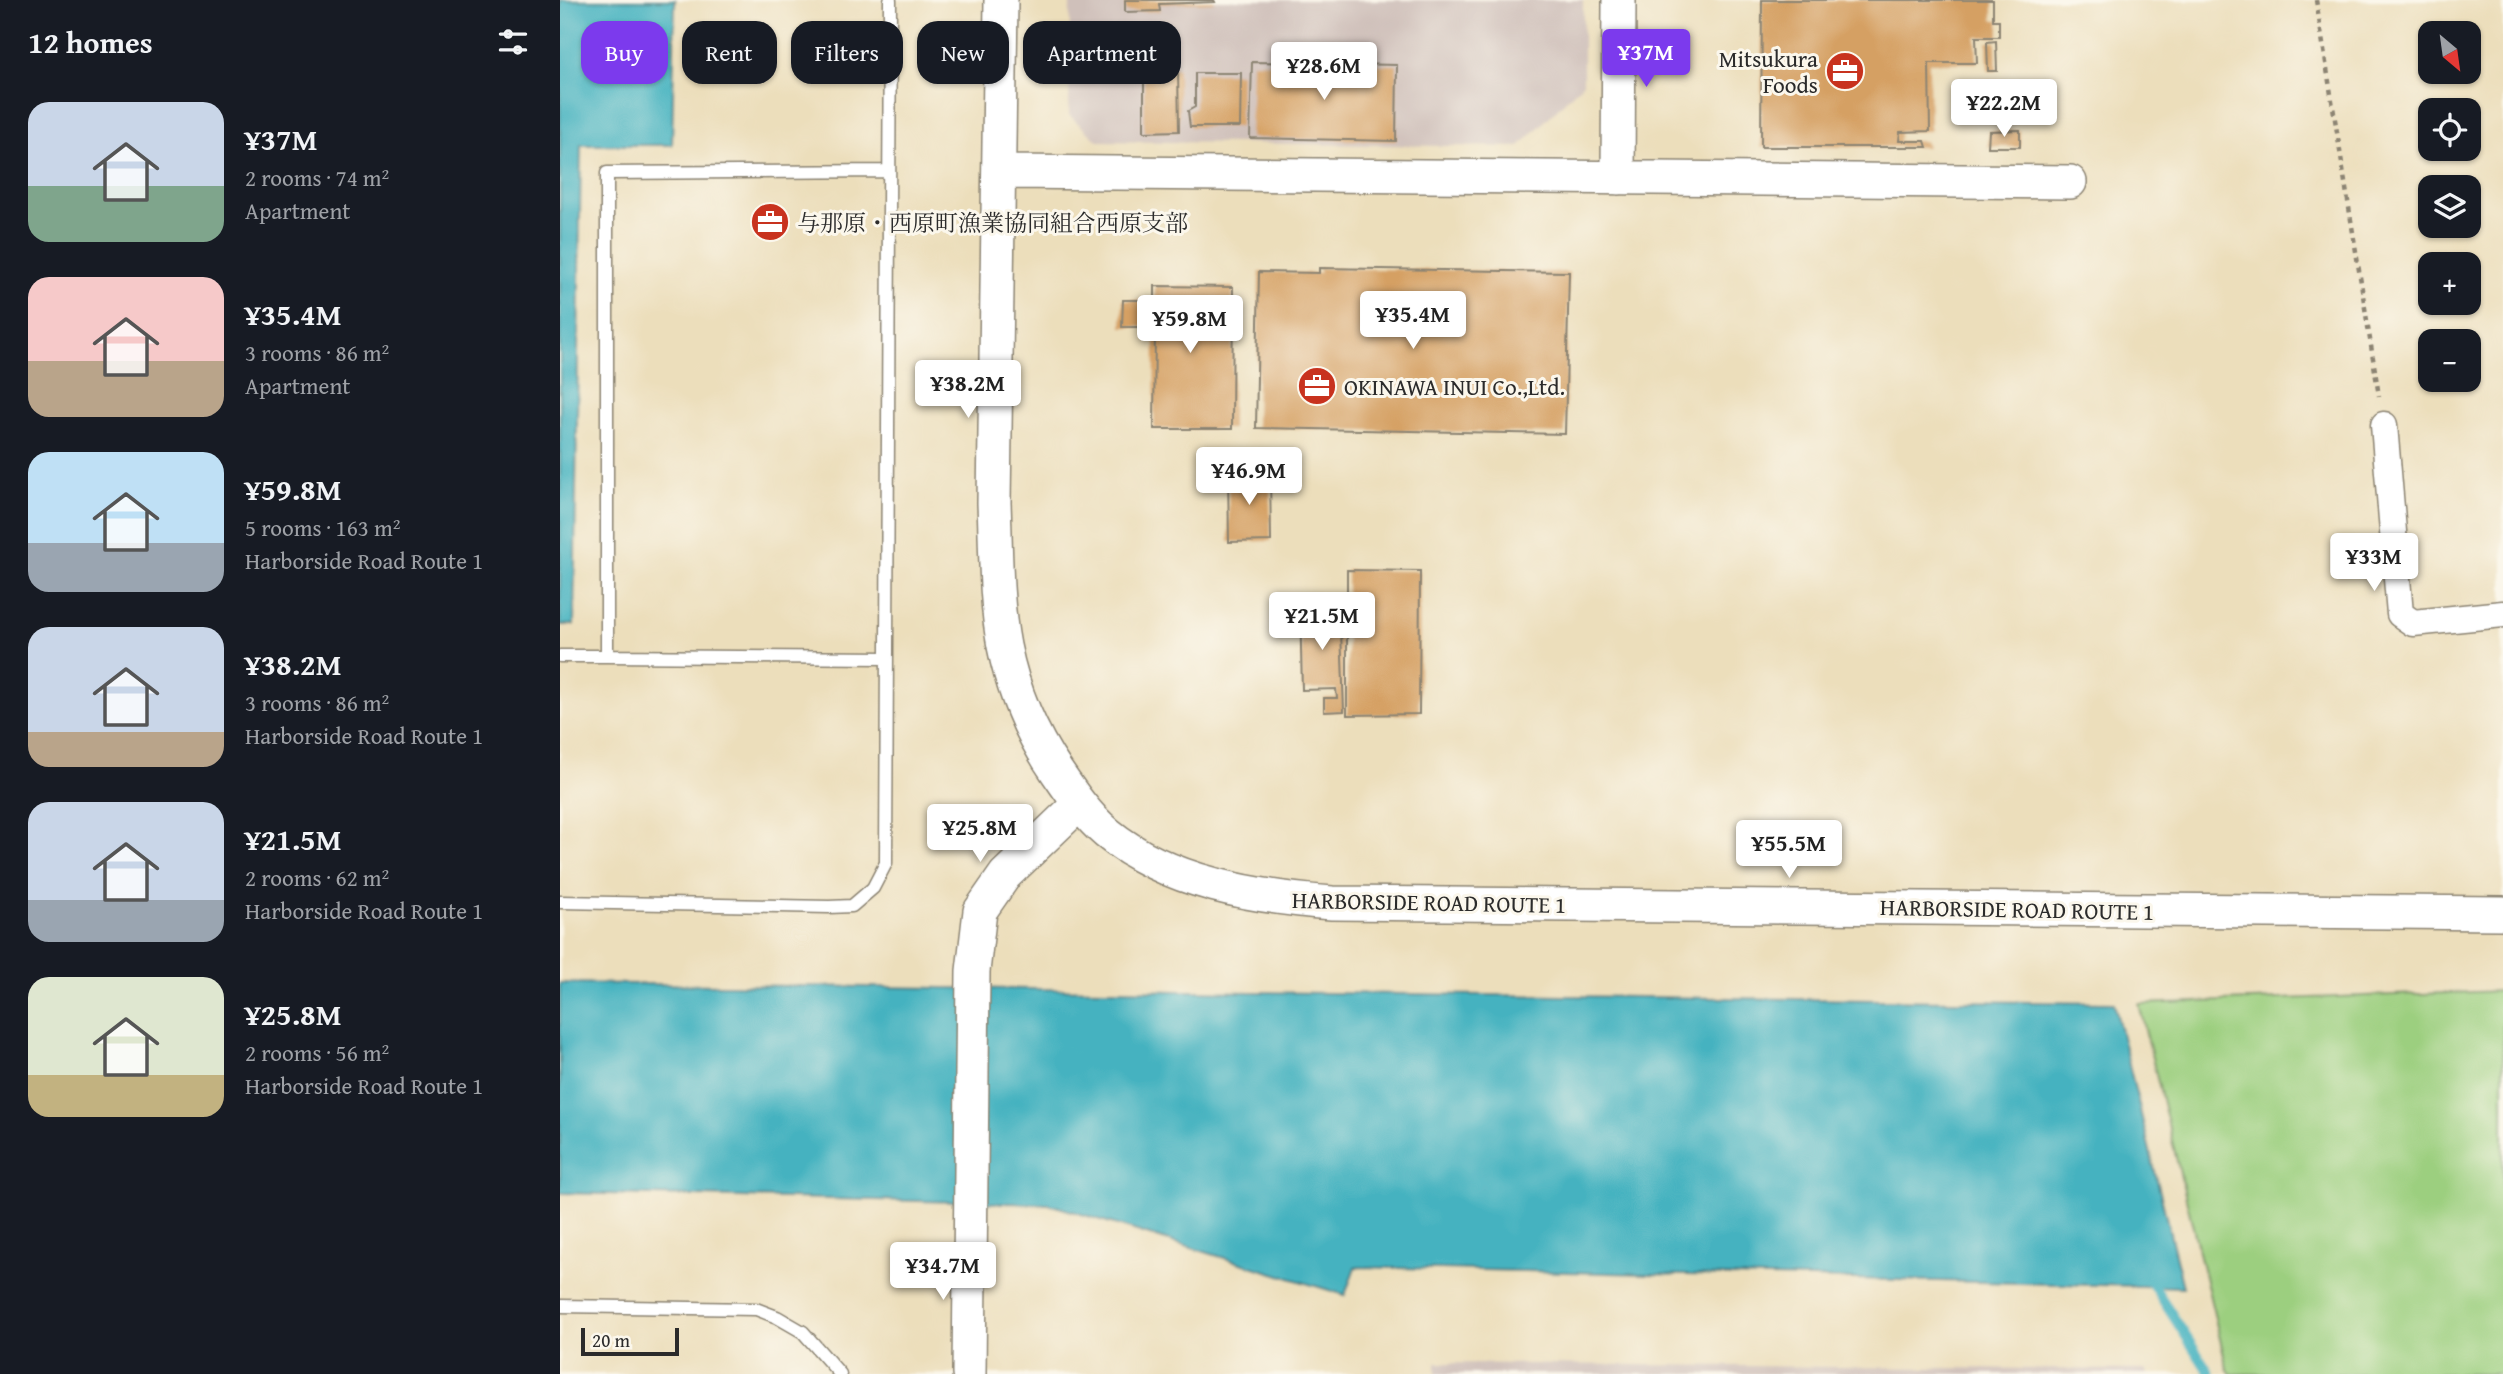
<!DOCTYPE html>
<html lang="en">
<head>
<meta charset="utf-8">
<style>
  body { margin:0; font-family:"Gentium Book Plus","Noto Serif JP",serif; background:#20242c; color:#f1f3f6; height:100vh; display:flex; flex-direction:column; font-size:26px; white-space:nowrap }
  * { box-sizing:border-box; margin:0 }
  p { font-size:23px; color:#9ea1a6 }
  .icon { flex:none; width:38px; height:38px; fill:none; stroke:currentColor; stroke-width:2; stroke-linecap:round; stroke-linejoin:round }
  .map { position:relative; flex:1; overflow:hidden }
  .details { display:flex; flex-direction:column; background:#171b24; width:560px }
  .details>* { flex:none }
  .banner { position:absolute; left:21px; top:21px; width:665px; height:63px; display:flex; gap:14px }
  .needle { width:46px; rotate:151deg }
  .controls { position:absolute; left:1858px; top:21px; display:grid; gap:14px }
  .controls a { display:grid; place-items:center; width:63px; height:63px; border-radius:14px; background:#171b24; box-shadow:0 2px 5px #0004; font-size:35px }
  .scale { position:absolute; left:21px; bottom:18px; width:98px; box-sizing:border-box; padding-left:7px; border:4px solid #2b2b2b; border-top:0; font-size:19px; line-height:24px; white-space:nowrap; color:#2b2b2b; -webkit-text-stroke:5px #fbf7ec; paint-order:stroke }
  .price { position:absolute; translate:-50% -60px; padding:0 16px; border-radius:7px; background:#fff; color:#222; font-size:23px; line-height:46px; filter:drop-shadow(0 2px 4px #0008) }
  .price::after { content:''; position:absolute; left:50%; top:42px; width:21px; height:16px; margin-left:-10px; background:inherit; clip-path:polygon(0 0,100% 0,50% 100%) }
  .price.on { background:#7c3aed; color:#fff }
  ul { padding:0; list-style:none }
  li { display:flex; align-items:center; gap:21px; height:175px; padding:0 28px }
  li span { display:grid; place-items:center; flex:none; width:196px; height:140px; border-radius:21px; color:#555 }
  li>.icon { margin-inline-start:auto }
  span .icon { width:84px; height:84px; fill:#fffc; stroke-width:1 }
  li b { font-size:30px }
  h2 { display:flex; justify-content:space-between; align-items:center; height:84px; padding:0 28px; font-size:30px }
  .chip { padding:0 24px; border-radius:21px; background:#171b24; box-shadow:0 2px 5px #0004; font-size:24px; line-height:63px }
  .chip.on { background:#7c3aed; color:#fff }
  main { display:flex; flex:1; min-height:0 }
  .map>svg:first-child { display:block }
  .industrial { fill:#cfc0ba }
  .green { fill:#9ccf7f; stroke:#647d55; stroke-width:2 }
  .water { fill:#44b2c0; stroke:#386e76; stroke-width:2 }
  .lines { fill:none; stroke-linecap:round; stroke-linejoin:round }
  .stream { stroke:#44b2c0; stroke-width:10 }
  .building { fill:#d5a063 }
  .service-casing { stroke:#8c8473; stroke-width:15 }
  .minor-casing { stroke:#8c8473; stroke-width:29 }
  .tertiary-casing { stroke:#8c8473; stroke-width:36 }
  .path { stroke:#8c8473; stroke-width:4.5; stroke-dasharray:5 5; stroke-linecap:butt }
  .service { stroke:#fff; stroke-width:12 }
  .minor { stroke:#fff; stroke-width:26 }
  .tertiary { stroke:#fff; stroke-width:33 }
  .labels { text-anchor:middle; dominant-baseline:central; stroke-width:6; stroke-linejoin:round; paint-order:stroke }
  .poi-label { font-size:23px; fill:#2b2b2b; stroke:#fbf7ec; text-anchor:start }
  .street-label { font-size:23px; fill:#2b2b2b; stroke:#fbf7ec }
</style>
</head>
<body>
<main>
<section class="details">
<h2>12 homes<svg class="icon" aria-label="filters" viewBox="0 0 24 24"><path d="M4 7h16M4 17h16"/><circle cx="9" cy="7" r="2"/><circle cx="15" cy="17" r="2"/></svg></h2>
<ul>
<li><span style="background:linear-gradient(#c9d6e8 60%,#7fa58c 0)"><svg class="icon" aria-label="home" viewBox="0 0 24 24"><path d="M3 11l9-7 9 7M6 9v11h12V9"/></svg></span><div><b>¥37M</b><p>2 rooms · 74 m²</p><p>Apartment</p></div></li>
<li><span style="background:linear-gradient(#f6c9c9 60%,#b9a48a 0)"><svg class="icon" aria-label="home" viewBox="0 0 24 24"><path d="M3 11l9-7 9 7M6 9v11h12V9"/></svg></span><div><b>¥35.4M</b><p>3 rooms · 86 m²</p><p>Apartment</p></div></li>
<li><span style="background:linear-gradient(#bfe0f5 65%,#9aa5b1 0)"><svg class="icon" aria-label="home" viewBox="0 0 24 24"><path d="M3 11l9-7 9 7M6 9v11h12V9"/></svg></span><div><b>¥59.8M</b><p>5 rooms · 163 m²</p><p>Harborside Road Route 1</p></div></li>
<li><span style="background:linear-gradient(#c9d6e8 75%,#b9a48a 0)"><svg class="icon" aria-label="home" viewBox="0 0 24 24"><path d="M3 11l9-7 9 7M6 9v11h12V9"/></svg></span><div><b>¥38.2M</b><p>3 rooms · 86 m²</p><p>Harborside Road Route 1</p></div></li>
<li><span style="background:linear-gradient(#c9d6e8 70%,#9aa5b1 0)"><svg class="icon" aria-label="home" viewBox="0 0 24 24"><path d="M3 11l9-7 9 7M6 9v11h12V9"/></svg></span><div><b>¥21.5M</b><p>2 rooms · 62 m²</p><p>Harborside Road Route 1</p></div></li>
<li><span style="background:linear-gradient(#dfe7d0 70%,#c2b280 0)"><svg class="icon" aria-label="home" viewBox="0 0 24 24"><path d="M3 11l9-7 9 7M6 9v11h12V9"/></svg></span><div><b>¥25.8M</b><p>2 rooms · 56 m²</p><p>Harborside Road Route 1</p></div></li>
</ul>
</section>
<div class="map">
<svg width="1943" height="1374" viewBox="0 0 1943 1374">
  <rect width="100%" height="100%" fill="#fbf7ec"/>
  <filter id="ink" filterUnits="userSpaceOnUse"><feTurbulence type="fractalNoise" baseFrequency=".0143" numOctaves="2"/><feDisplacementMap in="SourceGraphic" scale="14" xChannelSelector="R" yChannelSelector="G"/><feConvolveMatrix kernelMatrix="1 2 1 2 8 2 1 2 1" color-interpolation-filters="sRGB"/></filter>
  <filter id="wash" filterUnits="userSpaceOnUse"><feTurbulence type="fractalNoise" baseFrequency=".00686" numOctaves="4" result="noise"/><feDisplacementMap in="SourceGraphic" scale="28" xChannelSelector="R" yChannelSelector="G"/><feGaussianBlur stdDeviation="1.57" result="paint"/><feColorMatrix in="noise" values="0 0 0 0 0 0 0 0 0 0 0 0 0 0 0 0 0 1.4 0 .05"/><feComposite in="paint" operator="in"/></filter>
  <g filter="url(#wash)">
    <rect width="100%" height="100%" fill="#ecdebb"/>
    <path class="industrial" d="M510 0H1023V83L959 147 538 141 509 115Z
      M876 1363 1586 1370 1588 1374H876Z"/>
    <path class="green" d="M1943 991V1374H1671L1667 1368 1579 1004Z"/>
    <path class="water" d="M0 0H115L112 145H21L14 625H0Z
      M0 983 1554 1003 1623 1287 795 1267 785 1295 489 1204 0 1193Z"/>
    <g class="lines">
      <path class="stream" d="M1588 1277 1650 1374"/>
    </g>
    <g id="blocks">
      <path class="building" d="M565 0H654L655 2 599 4 600 11 565 12Z
        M1202 0H1433V20H1439V37H1416L1417 63H1369L1370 131 1340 132 1339 141H1365L1367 147H1201Z
        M1436 41 1437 71H1428L1427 42Z
        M692 62 837 65 836 141 690 138Z
        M600 68H618L619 131 584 132V74H600Z
        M635 73H681L680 127H630L628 111 635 107Z
        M1460 130V147H1428L1429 131Z
        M759 268 1009 272 1005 434 696 428 699 272 759 273Z
        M595 286 673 287 672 429H594L595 327H562L563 300H595Z
        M668 473H710L711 541 669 542Z
        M787 570 860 571 859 714 787 715Z
        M780 604 784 711 764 712V698H777L776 689 742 690 740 605Z"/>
    </g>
  </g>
  <g filter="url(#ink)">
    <use href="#blocks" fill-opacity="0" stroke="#8c8473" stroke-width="2"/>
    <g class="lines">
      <g class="service-casing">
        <path id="service" d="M0 656H47
          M327 658 47 656V173L329 171
          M0 902 269 907 292 906 313 888 326 863 330 0
          M0 1306 196 1309 217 1317 243 1332 280 1374"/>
      </g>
      <g class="minor-casing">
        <path id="minor" d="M1824 425 1840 614 1853 623 1943 614"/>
      </g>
      <g class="tertiary-casing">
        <path id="tertiary" d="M441 0 434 503C436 550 435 599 444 646 453 691 471 734 497 772 512 794 527 816 547 833 608 883 696 897 772 903L1943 913
          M439 172 1510 182
          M1058 178 1059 0
          M409 1374 413 971 420 911 445 875 519 804"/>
      </g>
      <path class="path" d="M1756 0 1819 396"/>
      <use href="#service" class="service"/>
      <use href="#minor" class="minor"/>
      <use href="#tertiary" class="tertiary"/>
    </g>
  </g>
  <defs>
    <g id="office-disc" transform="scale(2.0125)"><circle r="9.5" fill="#c8321e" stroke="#fbf7ec"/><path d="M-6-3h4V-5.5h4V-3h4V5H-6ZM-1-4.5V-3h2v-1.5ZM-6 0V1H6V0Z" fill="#fff"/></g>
  </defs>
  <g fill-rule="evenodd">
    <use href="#office-disc" x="1285" y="71"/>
    <use href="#office-disc" x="210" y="222"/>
    <use href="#office-disc" x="757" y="386"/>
  </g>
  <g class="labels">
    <g class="poi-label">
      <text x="1258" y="58" text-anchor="end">Mitsukura<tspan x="1258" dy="26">Foods</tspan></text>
      <text x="237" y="222">与那原・西原町漁業協同組合西原支部</text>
      <text x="784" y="386">OKINAWA INUI Co.,Ltd.</text>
    </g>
    <g class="street-label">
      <text transform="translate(869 902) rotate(1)">HARBORSIDE ROAD ROUTE 1</text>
      <text transform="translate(1457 909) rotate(1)">HARBORSIDE ROAD ROUTE 1</text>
    </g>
  </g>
</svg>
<div class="controls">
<a><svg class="needle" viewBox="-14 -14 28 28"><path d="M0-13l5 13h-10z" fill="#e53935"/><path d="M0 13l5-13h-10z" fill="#9ea1a6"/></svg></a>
<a><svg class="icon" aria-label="locate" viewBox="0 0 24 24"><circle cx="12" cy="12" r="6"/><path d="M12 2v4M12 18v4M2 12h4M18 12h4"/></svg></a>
<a><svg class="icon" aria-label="layers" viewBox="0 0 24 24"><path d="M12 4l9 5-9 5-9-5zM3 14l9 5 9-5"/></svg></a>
<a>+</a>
<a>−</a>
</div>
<div class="scale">20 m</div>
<b class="price on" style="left:1086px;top:89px">¥37M</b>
<b class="price" style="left:764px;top:102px">¥28.6M</b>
<b class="price" style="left:1444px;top:139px">¥22.2M</b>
<b class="price" style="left:853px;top:351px">¥35.4M</b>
<b class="price" style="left:630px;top:355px">¥59.8M</b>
<b class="price" style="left:408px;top:420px">¥38.2M</b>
<b class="price" style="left:689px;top:507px">¥46.9M</b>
<b class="price" style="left:1814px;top:593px">¥33M</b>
<b class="price" style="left:762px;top:652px">¥21.5M</b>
<b class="price" style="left:420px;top:864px">¥25.8M</b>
<b class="price" style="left:1229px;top:880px">¥55.5M</b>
<b class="price" style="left:383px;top:1302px">¥34.7M</b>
<div class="banner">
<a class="chip on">Buy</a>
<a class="chip">Rent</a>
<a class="chip">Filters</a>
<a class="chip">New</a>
<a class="chip">Apartment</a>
</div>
</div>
</main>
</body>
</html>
